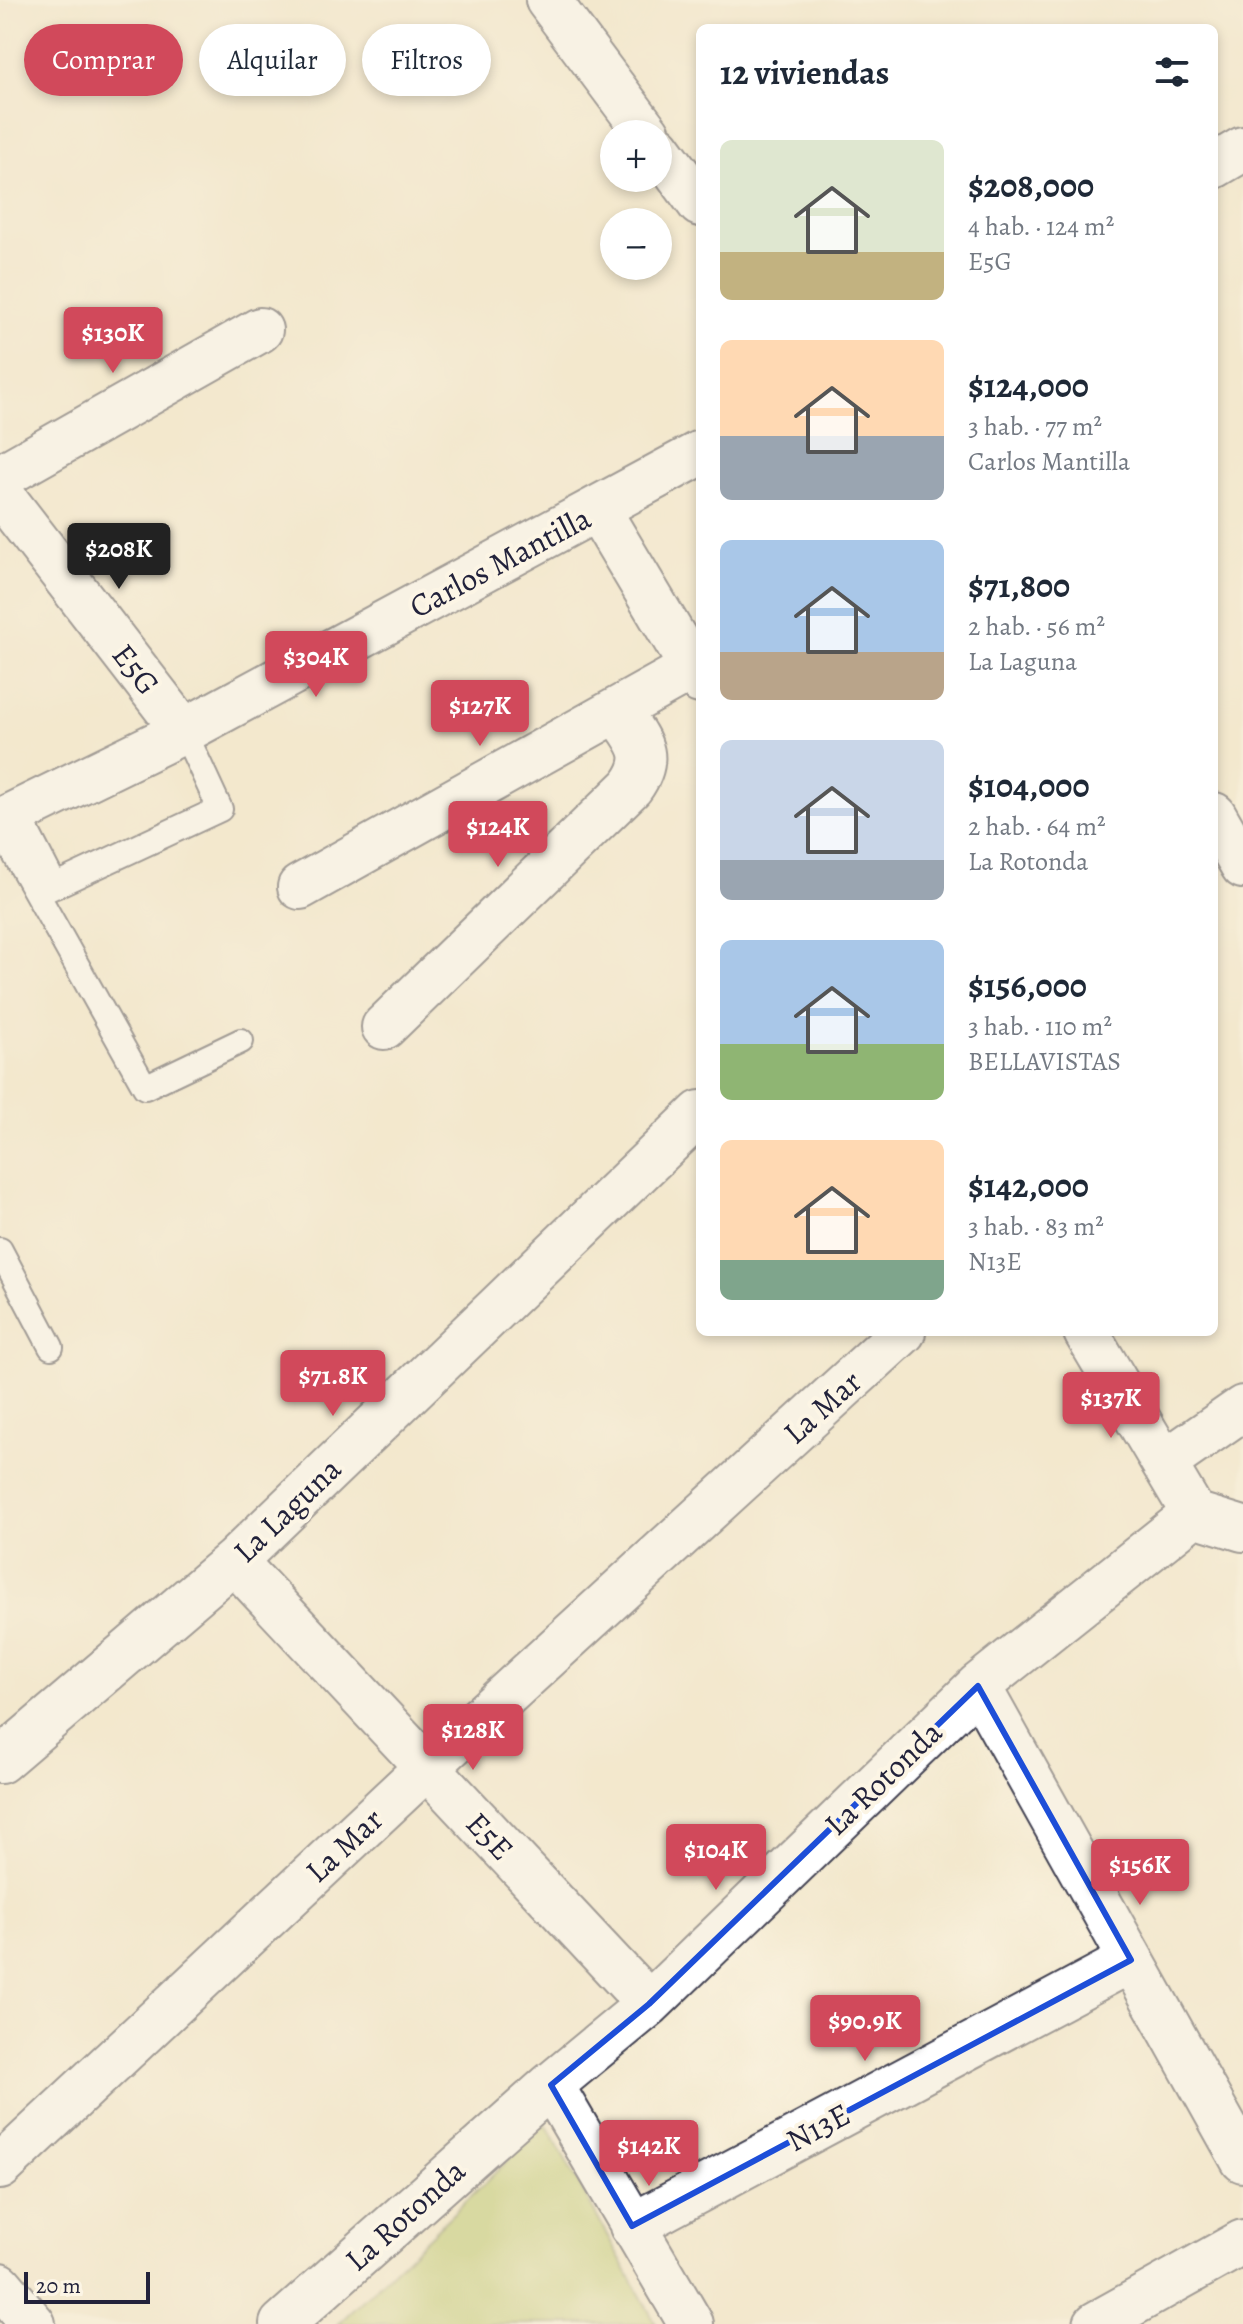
<!DOCTYPE html>
<html lang="es">
<head>
<meta charset="utf-8">
<style>
  body { margin:0; font-family:Alegreya,serif; background:#f2f2f3; color:#1f2937; height:100vh; display:flex; flex-direction:column; font-size:30px; white-space:nowrap }
  * { box-sizing:border-box; margin:0 }
  p { font-size:26px; color:#747a83 }
  .icon { flex:none; width:44px; height:44px; fill:none; stroke:currentColor; stroke-width:2; stroke-linecap:round; stroke-linejoin:round }
  .map { position:relative; flex:1; overflow:hidden }
  .panel { position:absolute; left:696px; top:24px; width:522px; height:1312px; display:flex; flex-direction:column; background:#fff; border-radius:12px; box-shadow:0 4px 12px #0003 }
  .panel>* { flex:none }
  .top-card { position:absolute; left:24px; top:24px; width:552px; height:72px; display:flex; gap:16px }
  .tools { position:absolute; left:600px; top:120px; display:grid; gap:16px }
  .tools a { display:grid; place-items:center; width:72px; height:72px; border-radius:50%; background:#fff; box-shadow:0 4px 12px #0003; font-size:40px }
  .scale { position:absolute; left:24px; bottom:20px; width:126px; box-sizing:border-box; padding-left:8px; border:4px solid #22223b; border-top:0; font-size:22px; line-height:28px; white-space:nowrap; color:#22223b; -webkit-text-stroke:6px #fcf5e5; paint-order:stroke }
  .price { position:absolute; translate:-50% -68px; padding:0 18px; border-radius:8px; background:#d1495b; color:#fff; font-size:26px; line-height:52px; filter:drop-shadow(0 2px 4px #0008) }
  .price::after { content:''; position:absolute; left:50%; top:48px; width:24px; height:18px; margin-left:-12px; background:inherit; clip-path:polygon(0 0,100% 0,50% 100%) }
  .price.active { background:#222; color:#fff }
  ul { padding:0; list-style:none }
  li { display:flex; align-items:center; gap:24px; height:200px; padding:0 24px }
  li span { display:grid; place-items:center; flex:none; width:224px; height:160px; border-radius:12px; color:#555 }
  li>.icon { margin-inline-start:auto }
  span .icon { width:96px; height:96px; fill:#fffc; stroke-width:1 }
  li b { font-size:34px }
  h2 { display:flex; justify-content:space-between; align-items:center; height:96px; padding:0 24px; font-size:34px }
  .chip { padding:0 28px; border-radius:36px; background:#fff; box-shadow:0 4px 12px #0003; font-size:28px; line-height:72px }
  .chip.active { background:#d1495b; color:#fff }
  .map>svg:first-child { display:block }
  .green { fill:#b9c76a; stroke:#6e7452; stroke-width:2 }
  .lines { fill:none; stroke-linecap:round; stroke-linejoin:round }
  .service-casing { stroke:#414051; stroke-width:28 }
  .minor-casing { stroke:#414051; stroke-width:48 }
  .tertiary-casing { stroke:#414051; stroke-width:48 }
  .service { stroke:#fff; stroke-width:24 }
  .minor { stroke:#fff; stroke-width:44 }
  .tertiary { stroke:#fff; stroke-width:44 }
  .marked { fill:none; stroke:#1d4ed8; stroke-width:6; stroke-linejoin:round }
  .labels { text-anchor:middle; dominant-baseline:central; stroke-width:8; stroke-linejoin:round; paint-order:stroke }
  .street-label { font-size:32px; fill:#22223b; stroke:#fcf5e5 }
</style>
</head>
<body>
<div class="map">
<svg width="1243" height="2324" viewBox="0 0 1243 2324">
  <rect width="100%" height="100%" fill="#fcf5e5"/>
  <filter id="ink" filterUnits="userSpaceOnUse"><feTurbulence type="fractalNoise" baseFrequency=".0125" numOctaves="2"/><feDisplacementMap in="SourceGraphic" scale="16" xChannelSelector="R" yChannelSelector="G"/><feConvolveMatrix kernelMatrix="1 2 1 2 8 2 1 2 1" color-interpolation-filters="sRGB"/></filter>
  <filter id="wash" filterUnits="userSpaceOnUse"><feTurbulence type="fractalNoise" baseFrequency=".006" numOctaves="4" result="noise"/><feDisplacementMap in="SourceGraphic" scale="32" xChannelSelector="R" yChannelSelector="G"/><feGaussianBlur stdDeviation="1.8" result="paint"/><feColorMatrix in="noise" values="0 0 0 0 0 0 0 0 0 0 0 0 0 0 0 0 0 1.4 0 .05"/><feComposite in="paint" operator="in"/></filter>
  <g filter="url(#wash)">
    <rect width="100%" height="100%" fill="#f3e8cd"/>
    <path class="green" d="M546 2124 656 2324H338Z"/>
  </g>
  <g filter="url(#ink)">
    <g class="lines">
      <g class="service-casing">
        <path id="service" d="M17 812 55 886
          M0 828 145 1087 241 1041
          M37 894 220 809 184 731
          M0 1250 51 1347"/>
      </g>
      <g class="minor-casing">
        <path id="minor" d="M548 0 648 134
          M658 147 700 204
          M0 477 260 330
          M0 493 184 731
          M598 510 700 681
          M1214 815 1243 866
          M300 887 692 668
          M384 1027 631 787C655 754 637 740 617 710
          M1086 1332 1194 1514
          M1164 1463 1243 1408
          M1194 1514 1243 1529
          M234 1561 649 2004
          M978 1686 1243 2160
          M0 1761 234 1561 700 1113
          M551 2085 691 2324
          M0 2167 426 1768 903 1332
          M632 2226 1131 1960
          M0 2285 33 2324
          M282 2324 551 2085 649 2004 978 1686 1194 1514
          M1096 2324 1243 2242"/>
      </g>
      <g class="tertiary-casing">
        <path id="tertiary" d="M1214 166 1243 149
          M0 821 184 731 700 453"/>
      </g>
      <use href="#service" class="service"/>
      <use href="#minor" class="minor"/>
      <use href="#tertiary" class="tertiary"/>
    </g>
  </g>
  <path d="M0 0H1243V2324H0ZM978 1686 1131 1960 632 2226 551 2085 649 2004Z" fill="#f3e8cd" fill-opacity=".55" fill-rule="evenodd"/>
  <path class="marked" d="M978 1686 1131 1960 632 2226 551 2085 649 2004Z"/>
  <g class="labels">
    <g class="street-label">
      <text transform="translate(500 562) rotate(-28)">Carlos Mantilla</text>
      <text transform="translate(136 669) rotate(52)">E5G</text>
      <text transform="translate(822 1407) rotate(-42)">La Mar</text>
      <text transform="translate(287 1510) rotate(-44)">La Laguna</text>
      <text transform="translate(883 1778) rotate(-44)">La Rotonda</text>
      <text transform="translate(490 1836) rotate(47)">E5E</text>
      <text transform="translate(344 1845) rotate(-43)">La Mar</text>
      <text transform="translate(818 2127) rotate(-28)">N13E</text>
      <text transform="translate(405 2215) rotate(-42)">La Rotonda</text>
    </g>
  </g>
</svg>
<div class="tools">
<a>+</a>
<a>−</a>
</div>
<div class="scale">20 m</div>
<b class="price" style="left:113px;top:375px">$130K</b>
<b class="price active" style="left:119px;top:591px">$208K</b>
<b class="price" style="left:316px;top:699px">$304K</b>
<b class="price" style="left:480px;top:748px">$127K</b>
<b class="price" style="left:498px;top:869px">$124K</b>
<b class="price" style="left:333px;top:1418px">$71.8K</b>
<b class="price" style="left:1111px;top:1440px">$137K</b>
<b class="price" style="left:473px;top:1772px">$128K</b>
<b class="price" style="left:716px;top:1892px">$104K</b>
<b class="price" style="left:1140px;top:1907px">$156K</b>
<b class="price" style="left:865px;top:2063px">$90.9K</b>
<b class="price" style="left:649px;top:2188px">$142K</b>
<div class="top-card">
<a class="chip active">Comprar</a>
<a class="chip">Alquilar</a>
<a class="chip">Filtros</a>
</div>
<section class="panel">
<h2>12 viviendas<svg class="icon" aria-label="filters" viewBox="0 0 24 24"><path d="M4 7h16M4 17h16"/><circle cx="9" cy="7" r="2"/><circle cx="15" cy="17" r="2"/></svg></h2>
<ul>
<li><span style="background:linear-gradient(#dfe7d0 70%,#c2b280 0)"><svg class="icon" aria-label="home" viewBox="0 0 24 24"><path d="M3 11l9-7 9 7M6 9v11h12V9"/></svg></span><div><b>$208,000</b><p>4 hab. · 124 m²</p><p>E5G</p></div></li>
<li><span style="background:linear-gradient(#ffd9b3 60%,#9aa5b1 0)"><svg class="icon" aria-label="home" viewBox="0 0 24 24"><path d="M3 11l9-7 9 7M6 9v11h12V9"/></svg></span><div><b>$124,000</b><p>3 hab. · 77 m²</p><p>Carlos Mantilla</p></div></li>
<li><span style="background:linear-gradient(#a9c7e8 70%,#b9a48a 0)"><svg class="icon" aria-label="home" viewBox="0 0 24 24"><path d="M3 11l9-7 9 7M6 9v11h12V9"/></svg></span><div><b>$71,800</b><p>2 hab. · 56 m²</p><p>La Laguna</p></div></li>
<li><span style="background:linear-gradient(#c9d6e8 75%,#9aa5b1 0)"><svg class="icon" aria-label="home" viewBox="0 0 24 24"><path d="M3 11l9-7 9 7M6 9v11h12V9"/></svg></span><div><b>$104,000</b><p>2 hab. · 64 m²</p><p>La Rotonda</p></div></li>
<li><span style="background:linear-gradient(#a9c7e8 65%,#8fb573 0)"><svg class="icon" aria-label="home" viewBox="0 0 24 24"><path d="M3 11l9-7 9 7M6 9v11h12V9"/></svg></span><div><b>$156,000</b><p>3 hab. · 110 m²</p><p>BELLAVISTAS</p></div></li>
<li><span style="background:linear-gradient(#ffd9b3 75%,#7fa58c 0)"><svg class="icon" aria-label="home" viewBox="0 0 24 24"><path d="M3 11l9-7 9 7M6 9v11h12V9"/></svg></span><div><b>$142,000</b><p>3 hab. · 83 m²</p><p>N13E</p></div></li>
</ul>
</section>
</div>
</body>
</html>
